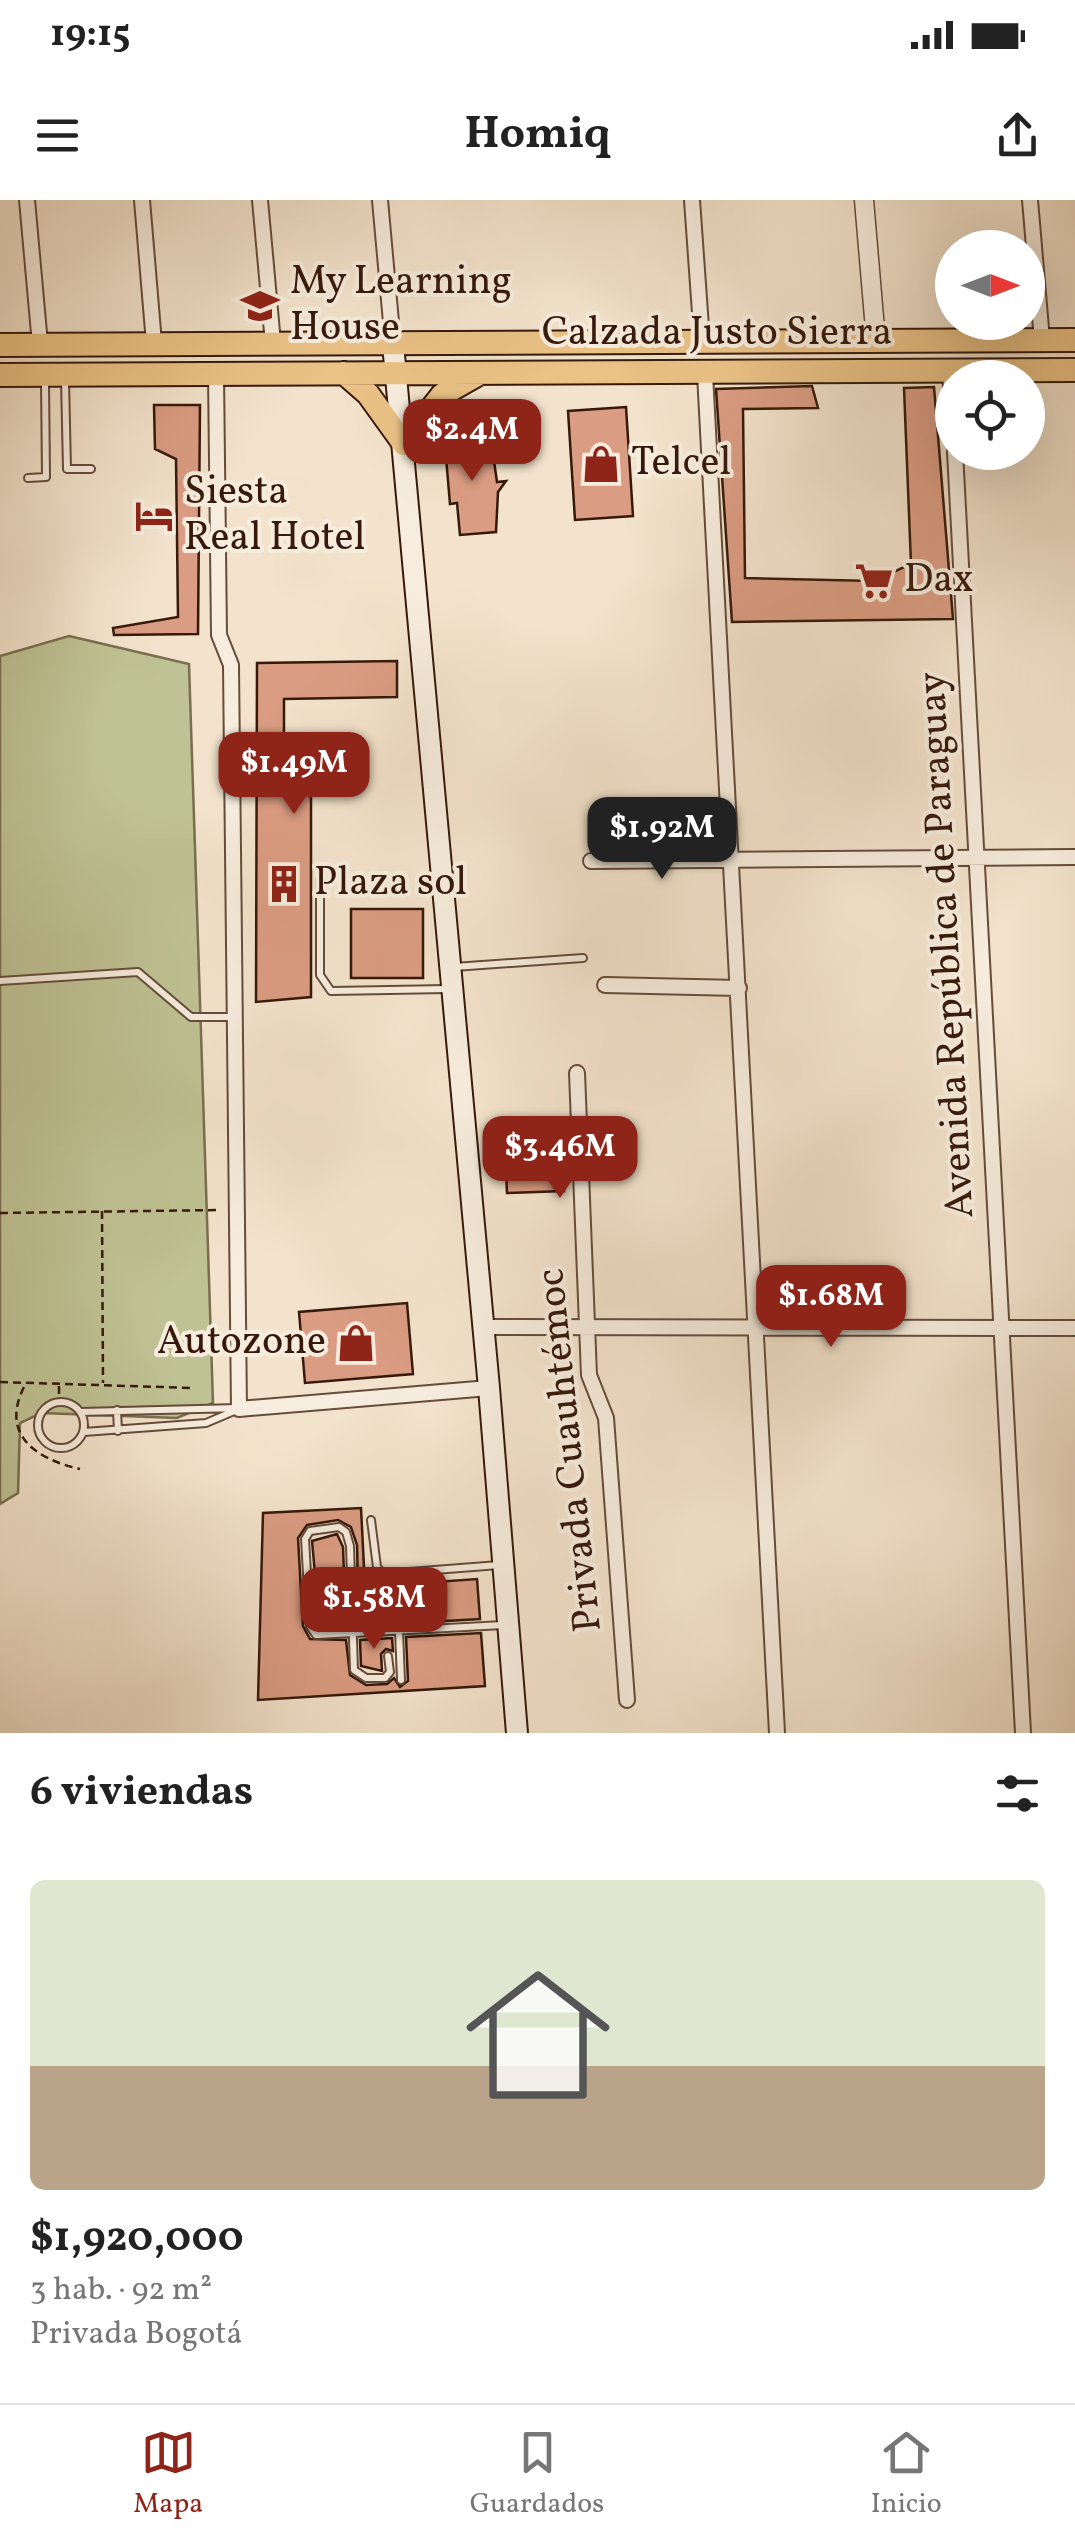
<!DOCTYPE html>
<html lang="es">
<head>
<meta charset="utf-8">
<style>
  body { margin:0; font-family:Vollkorn,serif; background:#f6f6f6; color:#222; height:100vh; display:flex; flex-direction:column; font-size:38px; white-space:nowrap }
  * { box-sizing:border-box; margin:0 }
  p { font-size:32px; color:#767676 }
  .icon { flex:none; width:55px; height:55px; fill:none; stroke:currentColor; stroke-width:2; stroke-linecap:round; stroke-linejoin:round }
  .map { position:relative; height:1533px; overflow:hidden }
  .details { display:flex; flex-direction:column; background:#fff; flex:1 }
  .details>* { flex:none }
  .needle { width:65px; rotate:90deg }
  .fabs { position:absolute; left:935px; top:30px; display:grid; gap:20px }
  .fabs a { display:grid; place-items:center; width:110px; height:110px; border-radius:50%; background:#fff; box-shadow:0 10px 40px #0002; font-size:50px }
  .price { position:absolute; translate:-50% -85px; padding:0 22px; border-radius:20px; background:#8f2418; color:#fff; font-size:32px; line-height:65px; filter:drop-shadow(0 2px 5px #0008) }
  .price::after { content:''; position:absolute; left:50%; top:60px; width:30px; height:22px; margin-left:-15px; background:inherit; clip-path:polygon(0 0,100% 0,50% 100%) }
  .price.current { background:#222; color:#fff }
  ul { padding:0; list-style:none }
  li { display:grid; align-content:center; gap:20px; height:530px; padding:0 30px }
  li+li { border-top:2px solid #e0e0e0 }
  li span { display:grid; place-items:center; height:310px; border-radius:15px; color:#555 }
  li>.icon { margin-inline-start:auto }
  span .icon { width:180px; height:180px; fill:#fffc; stroke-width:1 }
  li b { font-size:42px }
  h2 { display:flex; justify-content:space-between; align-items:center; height:120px; padding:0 30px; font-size:42px }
  .status { display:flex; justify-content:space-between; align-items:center; height:70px; padding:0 50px; background:#fff; direction:ltr }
  .status svg { height:28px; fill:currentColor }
  header { display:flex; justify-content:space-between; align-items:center; height:130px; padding:0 30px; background:#fff; font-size:45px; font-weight:700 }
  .menu { display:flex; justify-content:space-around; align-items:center; height:140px; border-top:2px solid #e0e0e0; background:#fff; font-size:28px; color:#767676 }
  .menu a { display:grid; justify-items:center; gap:5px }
  .menu .current { color:#8f2418 }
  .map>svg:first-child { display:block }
  .green { fill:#bfc294; stroke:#7a6e50; stroke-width:2.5 }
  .building { fill:#da9c82; stroke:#36190b; stroke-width:2.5 }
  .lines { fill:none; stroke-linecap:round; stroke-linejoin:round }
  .service-casing { stroke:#654c3b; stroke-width:10 }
  .minor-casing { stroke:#654c3b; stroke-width:18 }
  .tertiary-casing { stroke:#654c3b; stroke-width:21 }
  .secondary-casing { stroke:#36190b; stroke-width:24 }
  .primary-casing { stroke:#36190b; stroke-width:26 }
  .path { stroke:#36190b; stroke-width:2.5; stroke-dasharray:8 5; stroke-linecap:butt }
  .service { stroke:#f7edde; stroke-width:6 }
  .minor { stroke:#f7edde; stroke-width:14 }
  .tertiary { stroke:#f7edde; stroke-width:18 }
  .secondary { stroke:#f7edde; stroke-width:20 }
  .primary { stroke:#eac286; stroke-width:22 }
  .labels { text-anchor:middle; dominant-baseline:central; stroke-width:8; stroke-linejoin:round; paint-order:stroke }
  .poi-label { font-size:40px; fill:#36190b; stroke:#f7edde; text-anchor:start }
  .street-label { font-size:40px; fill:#36190b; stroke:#f7edde }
</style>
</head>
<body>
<div class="status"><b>19:15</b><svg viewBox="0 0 49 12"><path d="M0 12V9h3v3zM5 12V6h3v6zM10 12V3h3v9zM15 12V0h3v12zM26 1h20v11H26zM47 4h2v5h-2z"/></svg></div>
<header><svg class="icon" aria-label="menu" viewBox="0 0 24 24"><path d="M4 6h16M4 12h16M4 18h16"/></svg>Homiq<svg class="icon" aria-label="share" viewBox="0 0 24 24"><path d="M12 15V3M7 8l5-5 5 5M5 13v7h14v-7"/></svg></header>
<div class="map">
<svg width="1075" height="1533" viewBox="0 0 1075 1533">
  <rect width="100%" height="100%" fill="#f3e3cc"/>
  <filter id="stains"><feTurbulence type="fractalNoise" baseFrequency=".002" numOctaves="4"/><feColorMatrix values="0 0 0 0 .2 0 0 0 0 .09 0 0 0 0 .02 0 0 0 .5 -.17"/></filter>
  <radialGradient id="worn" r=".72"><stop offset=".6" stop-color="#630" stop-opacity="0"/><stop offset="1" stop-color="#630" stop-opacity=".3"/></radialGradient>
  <path class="green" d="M69 436 189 464 213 1203 177 1218 41 1213 20 1223 18 1293 0 1304V456Z"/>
  <path class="building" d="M812 186 818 208 743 209 745 378 874 381 911 364 904 188 934 187 953 419 732 422 716 189Z
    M154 205H200L198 434 114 435 113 428 178 417 176 259 155 249Z
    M626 207 633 316 575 320 568 211Z
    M467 232 468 247H492L497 282 506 281 498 292 496 332 460 335 457 303 450 304 444 234Z
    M397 461V497L284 499V570L311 571V797L256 802 257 463Z
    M351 709H423V778H351Z
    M563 959 564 991 507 993 506 970 512 961Z
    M407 1103 413 1174 305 1183 299 1112Z
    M361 1308 365 1387 477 1379 480 1419 359 1426 357 1345 351 1327 338 1320 307 1325 298 1338 303 1426 310 1439 346 1440 350 1475 366 1485 387 1484 394 1478 400 1487 408 1481 406 1437 481 1433 485 1486 258 1500 263 1313Z
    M337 1334 343 1347 346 1427 320 1428 312 1341Z
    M392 1438 393 1451 386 1449 381 1454 382 1471 361 1466 360 1440Z"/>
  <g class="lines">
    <g class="service-casing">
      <path id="service" d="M65 180 67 269H91
        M28 278 46 277 45 181
        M320 680V775L331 791 447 789
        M454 767 583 758
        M0 781 138 772 191 817H235
        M38 1225a23 23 0 1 1 46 0a23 23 0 1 1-46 0Z
        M117 1210 118 1231
        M81 1212 238 1208
        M84 1232 206 1223 239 1209
        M371 1320 377 1367 383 1374 499 1365
        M399 1431 401 1480
        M388 1456 390 1472 385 1478H366L354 1470 350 1346 346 1332 339 1327 310 1331 305 1339 310 1426 316 1435 503 1425"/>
    </g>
    <g class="minor-casing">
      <path id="minor" d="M27 0 40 144
        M142 0 154 143
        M260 0 273 143
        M380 0 393 144
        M692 0 702 141
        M1030 0 1042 140
        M950 170 952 207
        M216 174 219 435 231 465 239 1209 489 1188
        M705 174 777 1533
        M955 252 1023 1533
        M591 661 1075 657
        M605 785 739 788
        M577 873 589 1175 606 1218 627 1500
        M482 1127 1075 1128"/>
    </g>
    <g class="tertiary-casing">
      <path id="tertiary" d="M864 0 876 141"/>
    </g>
    <g class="secondary-casing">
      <path id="secondary" d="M393 144 489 1188 517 1533"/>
    </g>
    <g class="primary-casing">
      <path id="primary" d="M0 145 1075 140
        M344 173 368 194 404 244 442 195 477 175
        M0 175 1075 170"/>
    </g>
    <path class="path" d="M102 1011 103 1183
      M0 1013 220 1010
      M0 1182 193 1188
      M59 1186V1201
      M24 1187C0 1235 36 1259 80 1269"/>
    <use href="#service" class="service"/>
    <use href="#minor" class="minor"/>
    <use href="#tertiary" class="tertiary"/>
    <use href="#secondary" class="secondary"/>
    <use href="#primary" class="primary"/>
  </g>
  <defs>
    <g id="school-bare" transform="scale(3)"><path d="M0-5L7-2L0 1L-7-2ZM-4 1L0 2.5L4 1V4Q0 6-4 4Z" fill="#8f2418" stroke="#f7edde" stroke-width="2.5" paint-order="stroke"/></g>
    <g id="shop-bare" transform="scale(3)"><path d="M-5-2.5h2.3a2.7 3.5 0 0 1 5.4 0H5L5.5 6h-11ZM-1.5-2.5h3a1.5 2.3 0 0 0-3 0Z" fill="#8f2418" stroke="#f7edde" stroke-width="2.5" paint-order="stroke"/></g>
    <g id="hotel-bare" transform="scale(3)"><path d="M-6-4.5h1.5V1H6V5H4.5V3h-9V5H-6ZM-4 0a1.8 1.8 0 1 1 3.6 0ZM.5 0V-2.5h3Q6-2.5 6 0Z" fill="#8f2418" stroke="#f7edde" stroke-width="2.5" paint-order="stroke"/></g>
    <g id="supermarket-bare" transform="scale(3)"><path d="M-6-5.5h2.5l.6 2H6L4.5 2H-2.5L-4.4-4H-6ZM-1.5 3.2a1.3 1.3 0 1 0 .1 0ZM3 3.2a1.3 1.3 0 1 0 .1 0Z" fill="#8f2418" stroke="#f7edde" stroke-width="2.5" paint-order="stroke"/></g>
    <g id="building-bare" transform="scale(3)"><path d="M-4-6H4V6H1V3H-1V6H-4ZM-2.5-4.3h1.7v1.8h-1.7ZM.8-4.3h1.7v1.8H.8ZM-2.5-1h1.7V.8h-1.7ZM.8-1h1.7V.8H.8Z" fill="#8f2418" stroke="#f7edde" stroke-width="2.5" paint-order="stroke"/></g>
  </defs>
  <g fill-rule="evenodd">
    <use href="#school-bare" x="260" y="106"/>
    <use href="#shop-bare" x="601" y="264"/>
    <use href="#hotel-bare" x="154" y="316"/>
    <use href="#supermarket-bare" x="874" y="381"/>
    <use href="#building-bare" x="284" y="684"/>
    <use href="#shop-bare" x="356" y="1143"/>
  </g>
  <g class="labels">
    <g class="poi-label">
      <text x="290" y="83">My Learning<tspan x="290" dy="46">House</tspan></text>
      <text x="631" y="264">Telcel</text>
      <text x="184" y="293">Siesta<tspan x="184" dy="46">Real Hotel</tspan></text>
      <text x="904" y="381">Dax</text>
      <text x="314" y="684">Plaza sol</text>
      <text x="326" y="1143" text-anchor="end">Autozone</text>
    </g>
    <g class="street-label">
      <text x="717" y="134">Calzada Justo Sierra</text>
      <text transform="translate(948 745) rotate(-93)">Avenida República de Paraguay</text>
      <text transform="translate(571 1250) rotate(-96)">Privada Cuauhtémoc</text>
    </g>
  </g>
  <rect width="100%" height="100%" filter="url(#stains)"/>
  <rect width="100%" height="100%" fill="url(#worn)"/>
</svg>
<div class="fabs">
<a><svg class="needle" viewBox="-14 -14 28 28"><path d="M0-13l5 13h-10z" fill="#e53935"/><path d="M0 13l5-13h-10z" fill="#767676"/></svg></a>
<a><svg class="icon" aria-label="locate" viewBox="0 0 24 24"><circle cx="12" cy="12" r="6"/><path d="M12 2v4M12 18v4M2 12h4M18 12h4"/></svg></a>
</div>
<b class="price" style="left:472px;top:284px">$2.4M</b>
<b class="price" style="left:294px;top:617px">$1.49M</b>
<b class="price current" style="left:662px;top:682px">$1.92M</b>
<b class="price" style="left:560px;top:1001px">$3.46M</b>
<b class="price" style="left:831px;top:1150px">$1.68M</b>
<b class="price" style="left:374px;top:1452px">$1.58M</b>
</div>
<section class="details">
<h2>6 viviendas<svg class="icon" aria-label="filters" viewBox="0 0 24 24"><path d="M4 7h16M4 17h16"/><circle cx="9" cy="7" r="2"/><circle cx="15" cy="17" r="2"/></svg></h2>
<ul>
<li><span style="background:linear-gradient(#dfe7d0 60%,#b9a48a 0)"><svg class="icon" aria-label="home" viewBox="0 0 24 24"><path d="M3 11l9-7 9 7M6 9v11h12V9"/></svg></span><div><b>$1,920,000</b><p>3 hab. · 92 m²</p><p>Privada Bogotá</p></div></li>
</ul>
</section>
<nav class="menu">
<a class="current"><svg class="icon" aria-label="map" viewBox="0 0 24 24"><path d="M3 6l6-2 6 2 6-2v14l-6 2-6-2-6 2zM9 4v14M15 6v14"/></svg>Mapa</a>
<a><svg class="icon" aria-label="saved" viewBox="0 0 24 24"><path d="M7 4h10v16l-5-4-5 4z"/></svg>Guardados</a>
<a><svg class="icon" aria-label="home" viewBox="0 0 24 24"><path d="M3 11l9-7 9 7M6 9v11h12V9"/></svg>Inicio</a>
</nav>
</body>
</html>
